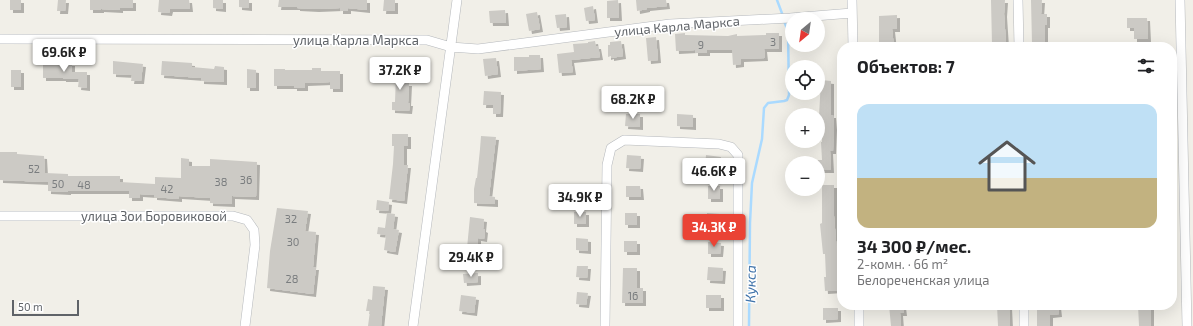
<!DOCTYPE html>
<html lang="ru">
<head>
<meta charset="utf-8">
<style>
  body { margin:0; font-family:"Exo 2",sans-serif; background:#f2f2f2; color:#202124; height:100vh; display:flex; flex-direction:column; font-size:15px; white-space:nowrap }
  * { box-sizing:border-box; margin:0 }
  p { font-size:13px; color:#757577 }
  .icon { flex:none; width:22px; height:22px; fill:none; stroke:currentColor; stroke-width:2; stroke-linecap:round; stroke-linejoin:round }
  .map { position:relative; flex:1; overflow:hidden }
  .sheet { position:absolute; left:837px; top:42px; width:340px; height:268px; display:flex; flex-direction:column; background:#fff; border-radius:16px; box-shadow:0 4px 16px #0002 }
  .sheet>* { flex:none }
  .needle { width:26px; rotate:209deg }
  .fabs { position:absolute; left:785px; top:12px; display:grid; gap:8px }
  .fabs a { display:grid; place-items:center; width:40px; height:40px; border-radius:50%; background:#fff; box-shadow:0 4px 16px #0002; font-size:20px }
  .scale { position:absolute; left:12px; bottom:10px; width:67px; box-sizing:border-box; padding-left:4px; border:2px solid #5f6368; border-top:0; font-size:11px; line-height:14px; white-space:nowrap; color:#5f6368; -webkit-text-stroke:3px #fff; paint-order:stroke }
  .price { position:absolute; translate:-50% -34px; padding:0 9px; border-radius:4px; background:#fff; color:#222; font-size:13px; line-height:26px; filter:drop-shadow(0 1px 2px #0008) }
  .price::after { content:''; position:absolute; left:50%; top:24px; width:12px; height:9px; margin-left:-6px; background:inherit; clip-path:polygon(0 0,100% 0,50% 100%) }
  .price.on { background:#ea4335; color:#fff }
  ul { padding:0; list-style:none }
  li { display:grid; align-content:center; gap:8px; height:212px; padding:0 20px }
  li span { display:grid; place-items:center; height:124px; border-radius:12px; color:#555 }
  li>.icon { margin-inline-start:auto }
  span .icon { width:72px; height:72px; fill:#fffc; stroke-width:1 }
  li b { font-size:17px }
  h2 { display:flex; justify-content:space-between; align-items:center; height:48px; padding:0 20px; font-size:17px }
  .map>svg:first-child { display:block }
  .lines { fill:none; stroke-linecap:round; stroke-linejoin:round }
  .stream { stroke:#aadaff; stroke-width:2.5 }
  .building { fill:#cccac5; filter:url(#shadow) }
  .minor-casing { stroke:#b5b8bc; stroke-width:10 }
  .minor { stroke:#fff; stroke-width:9 }
  .labels { text-anchor:middle; dominant-baseline:central; stroke-width:3; stroke-linejoin:round; paint-order:stroke }
  .number-label { font-size:11px; fill:#7a7d7f }
  .street-label { font-size:13px; fill:#5f6368; stroke:#fff }
  .water-label { font-size:14px; font-style:italic; fill:#4174aa; stroke:#fff }
</style>
</head>
<body>
<div class="map">
<svg width="1193" height="326" viewBox="0 0 1193 326">
  <defs>
    <filter id="shadow"><feDropShadow dx="3" dy="3" stdDeviation="0" flood-color="#0004"/></filter>
  </defs>
  <rect width="100%" height="100%" fill="#f1efe8"/>
  <g class="lines">
    <path class="stream" d="M777 0 783 16
      M749 326 750 223 752 183 762 139 764 108 768 103 784 101 787 100 789 95 788 31 784 21"/>
  </g>
  <path class="building" d="M10 0H21V10H10Z
    M58 0H66L65 11H57Z
    M90 0H133V8H120V10L101 9V10H90Z
    M159 0H189L190 9H170L169 13 158 12Z
    M213 0H223V9L213 8Z
    M239 0H249V8L239 7Z
    M279 0H367V10L348 8V11H340V8L316 9 297 8V7H278Z
    M384 0H395V11H383Z
    M618 0 619 18H607V1Z
    M636 0H666L667 6 647 8V9L637 11Z
    M991 0H1005L1004 14 1006 44 992 45Z
    M1031 0H1042L1041 14H1047V25H1045V44H1032Z
    M593 6 595 20 586 21 584 8Z
    M505 10 506 23H490L489 11Z
    M537 12 540 29 529 31 526 14Z
    M566 14 567 27 557 28 555 15Z
    M897 15V29H892L894 47H879V16Z
    M1127 18H1147L1148 39H1134V28H1127Z
    M685 33V35L728 36 737 34V36L766 35V33H779V49H764L765 58 741 59V64L733 65 732 50H707V53H695V50L676 51 675 34Z
    M656 37 658 60 648 61 646 38Z
    M595 41 596 46H598L600 57 571 60 573 72 559 73 557 54 574 52 573 44 588 43V42Z
    M621 41 623 56 611 58V56L608 57V45H610V42Z
    M529 55H540L541 69 514 71V57H529Z
    M496 58 498 74 485 76 483 59Z
    M113 61 143 64 141 81H131L132 75 113 74Z
    M162 61 192 63V67L214 69 215 66 224 67V82L201 81V78L161 75Z
    M43 62 72 63V72H87V88L78 87 79 79H63V78H43Z
    M390 67H403V83H409L408 103H410L409 111 392 110V102H395L396 75H389Z
    M312 68H321V71H340V89H330V82L305 83V88H294V86H274V69H285V70H312Z
    M247 69 256 70V88H247Z
    M11 70H21V87H11Z
    M821 80 831 81V115H833L834 127 833 151H830L831 170H818V160H822L821 142H822V128H820L819 116Z
    M484 91 501 92 500 114H493V105H483Z
    M626 114H640V127L625 126Z
    M677 114 693 115V127L677 126Z
    M392 134H408V146H404V165H408L404 201 389 199 393 164 394 146H392Z
    M481 136 496 137 489 196 495 197V204L474 203V189L476 178H477L480 149Z
    M0 152H17V154L44 156 45 173 68 174V176H120V182L155 184V177L181 178V158L189 159V166H210V159L257 162 256 197 232 196V204L210 203V198L179 196V199L154 197V195L140 194V198H129V191H68V192L48 191V182L0 180Z
    M627 155 641 156 640 169 626 168Z
    M706 155 721 157 720 169 705 167Z
    M575 185H587V198H575Z
    M822 185H834V216L840 290 825 291 824 277H826L825 254H823L820 224 822 223Z
    M626 186H640L641 197H626Z
    M708 186H720V199H708Z
    M377 200 389 202 388 211 376 210Z
    M277 208 308 211 305 231 316 232 313 267H316L313 294 267 288 270 251Z
    M574 212H586V224H574Z
    M387 213 395 214 393 229 399 230 395 252 384 250 386 235 377 234 378 227 385 228Z
    M625 213H637V225H625Z
    M707 213 720 214 719 227 706 226Z
    M470 217 484 219 483 229 485 230 484 239 478 238V260H464V248H467Z
    M576 238 588 239V251L576 250Z
    M624 241H637V252H624Z
    M708 242 721 243 720 254H708Z
    M577 266H588L587 278 576 277Z
    M708 267 723 268 722 281 707 280Z
    M623 268H637V288H643V303H622Z
    M478 273V282L464 283 463 274Z
    M373 286 385 287 381 326H368L370 311H366L368 299 372 300Z
    M577 292 588 293 586 305 576 304Z
    M461 295 476 297 474 313 459 311Z
    M706 295H721V308H706Z
    M889 305H903L904 313H900L901 326H891Z
    M997 305H1009L1010 326H998Z
    M1037 305H1058L1059 314 1050 315V326H1037Z
    M1138 305H1151V326H1139Z
    M823 308H838V319L823 320Z"/>
  <g class="lines">
    <g class="minor-casing">
      <path id="minor" d="M852 0 853 47
        M1018 0 1019 47
        M1180 0 1187 326
        M0 39 427 40 451 47 478 49 670 24 790 18 852 13
        M0 216H233L247 220 254 230 255 245 245 326
        M859 305V326
        M1024 305V326
        M413 326 457 0
        M605 326 607 165 611 148 624 140 719 144 731 147 738 155V326"/>
    </g>
    <use href="#minor" class="minor"/>
  </g>
  <g class="labels">
    <g class="number-label">
      <text x="773" y="41">3</text>
      <text x="701" y="44">9</text>
      <text x="34" y="168">52</text>
      <text x="246" y="179">36</text>
      <text x="221" y="181">38</text>
      <text x="58" y="183">50</text>
      <text x="84" y="184">48</text>
      <text x="167" y="188">42</text>
      <text x="291" y="218">32</text>
      <text x="293" y="241">30</text>
      <text x="292" y="278">28</text>
      <text x="633" y="295">16</text>
    </g>
    <g class="street-label">
      <text transform="translate(677 26) rotate(-5)">улица Карла Маркса</text>
      <text x="356" y="40">улица Карла Маркса</text>
      <text x="154" y="216">улица Зои Боровиковой</text>
    </g>
    <g class="water-label">
      <text transform="translate(750 284) rotate(-89)">Кукса</text>
    </g>
  </g>
</svg>
<div class="fabs">
<a><svg class="needle" viewBox="-14 -14 28 28"><path d="M0-13l5 13h-10z" fill="#e53935"/><path d="M0 13l5-13h-10z" fill="#757577"/></svg></a>
<a><svg class="icon" aria-label="locate" viewBox="0 0 24 24"><circle cx="12" cy="12" r="6"/><path d="M12 2v4M12 18v4M2 12h4M18 12h4"/></svg></a>
<a>+</a>
<a>−</a>
</div>
<div class="scale">50 m</div>
<b class="price" style="left:64px;top:73px">69.6K ₽</b>
<b class="price" style="left:400px;top:91px">37.2K ₽</b>
<b class="price" style="left:633px;top:120px">68.2K ₽</b>
<b class="price" style="left:714px;top:192px">46.6K ₽</b>
<b class="price" style="left:580px;top:218px">34.9K ₽</b>
<b class="price on" style="left:714px;top:248px">34.3K ₽</b>
<b class="price" style="left:471px;top:278px">29.4K ₽</b>
<section class="sheet">
<h2>Объектов: 7<svg class="icon" aria-label="filters" viewBox="0 0 24 24"><path d="M4 7h16M4 17h16"/><circle cx="9" cy="7" r="2"/><circle cx="15" cy="17" r="2"/></svg></h2>
<ul>
<li><span style="background:linear-gradient(#bfe0f5 60%,#c2b280 0)"><svg class="icon" aria-label="home" viewBox="0 0 24 24"><path d="M3 11l9-7 9 7M6 9v11h12V9"/></svg></span><div><b>34 300 ₽/мес.</b><p>2-комн. · 66 m²</p><p>Белореченская улица</p></div></li>
</ul>
</section>
</div>
</body>
</html>
